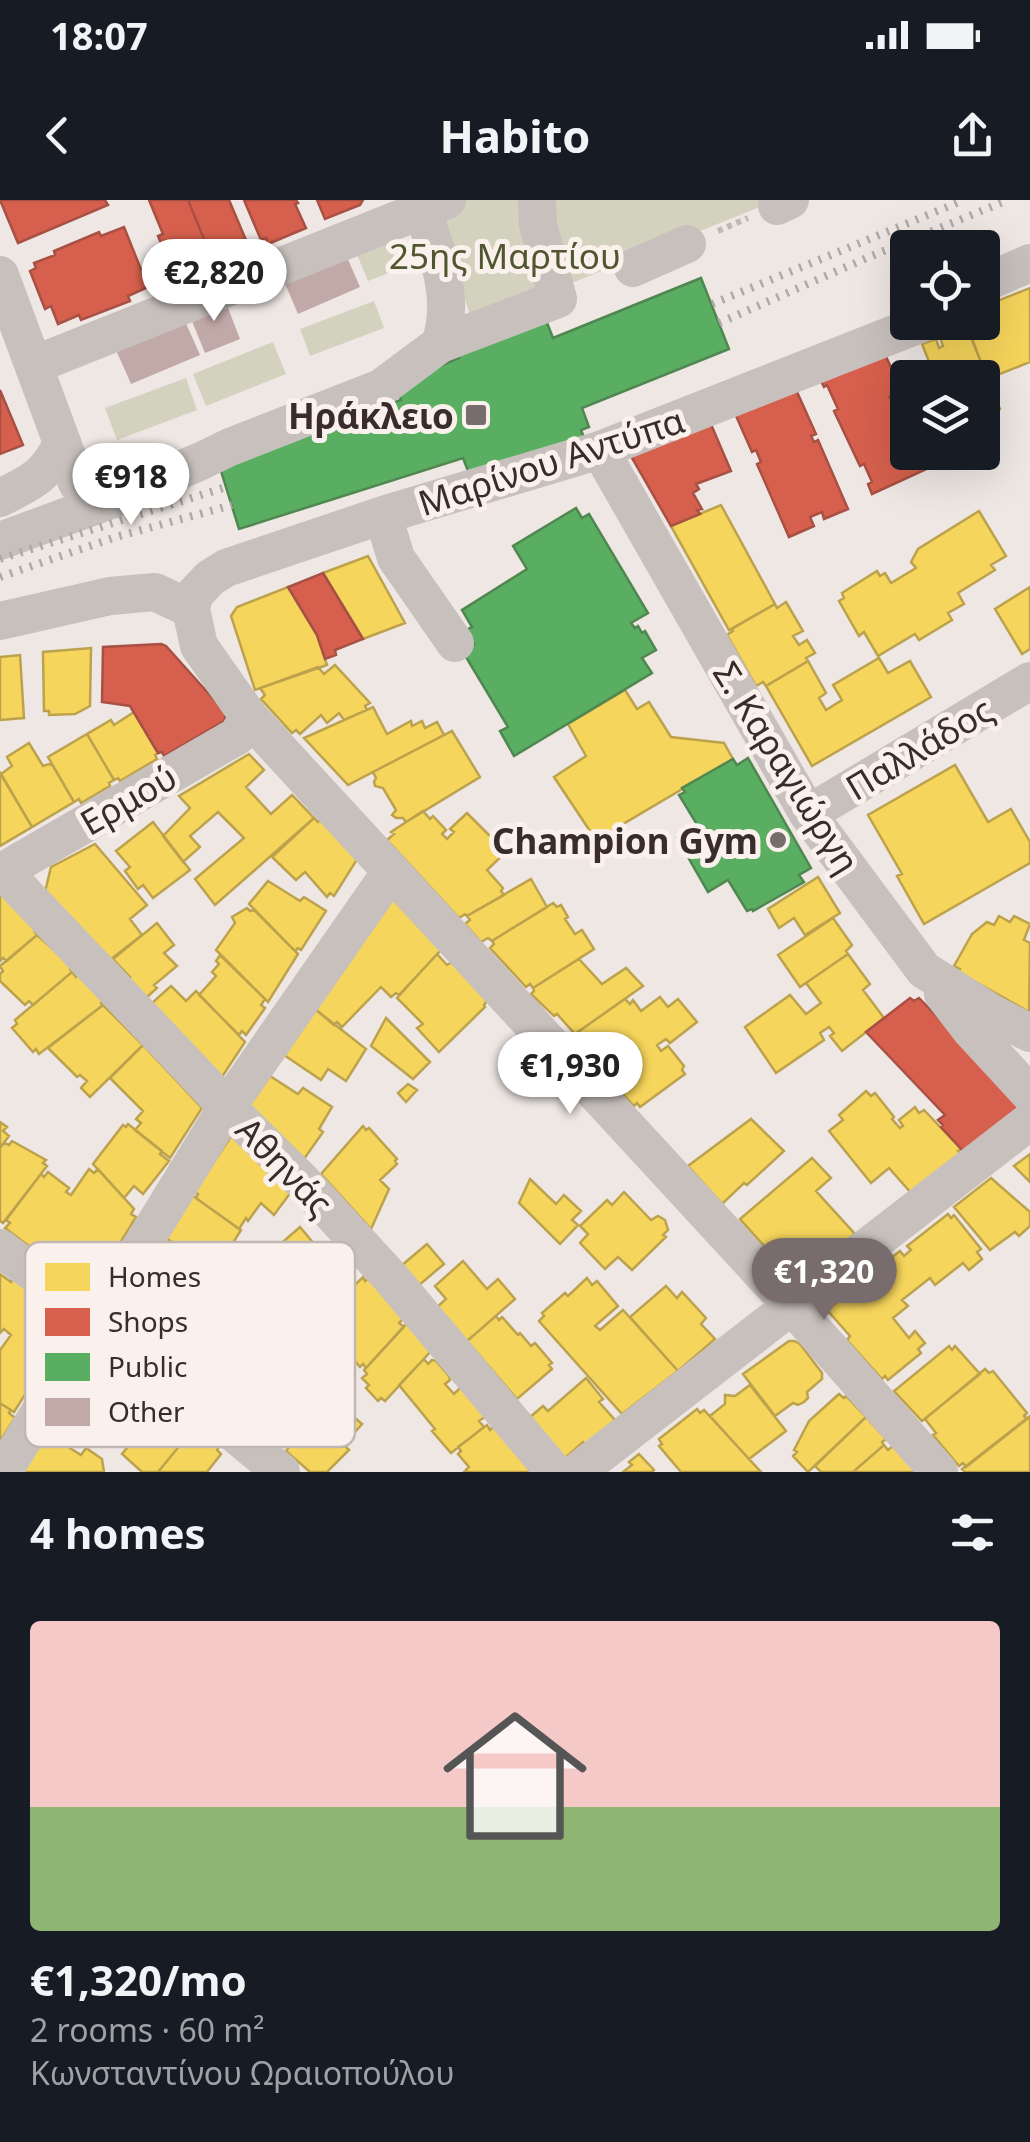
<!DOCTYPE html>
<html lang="en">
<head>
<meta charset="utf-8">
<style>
  body { margin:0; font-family:"Noto Sans",sans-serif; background:#20242c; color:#f1f3f6; height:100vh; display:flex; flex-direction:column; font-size:38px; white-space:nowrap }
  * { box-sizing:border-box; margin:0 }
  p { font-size:32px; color:#9ea1a6 }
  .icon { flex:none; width:55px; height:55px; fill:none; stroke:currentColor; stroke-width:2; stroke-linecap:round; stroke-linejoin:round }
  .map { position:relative; height:1272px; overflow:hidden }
  .panel { display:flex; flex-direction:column; background:#171b24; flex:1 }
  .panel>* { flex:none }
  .controls { position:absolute; left:890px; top:30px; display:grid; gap:20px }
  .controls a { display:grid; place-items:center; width:110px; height:110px; border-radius:10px; background:#171b24; box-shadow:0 10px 40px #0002; font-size:50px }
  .price { position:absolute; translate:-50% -85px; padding:0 22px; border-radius:35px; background:#fff; color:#222; font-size:32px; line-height:65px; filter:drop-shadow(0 2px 5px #0008) }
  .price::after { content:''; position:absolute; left:50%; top:60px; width:30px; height:22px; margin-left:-15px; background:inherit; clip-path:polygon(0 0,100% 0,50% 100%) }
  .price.selected { background:#786d6c; color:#fff }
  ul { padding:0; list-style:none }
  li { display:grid; align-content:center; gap:20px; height:530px; padding:0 30px }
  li+li { border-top:2px solid #363941 }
  li span { display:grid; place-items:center; height:310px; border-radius:10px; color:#555 }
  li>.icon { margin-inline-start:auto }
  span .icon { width:180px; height:180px; fill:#fffc; stroke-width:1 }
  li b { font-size:42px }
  h2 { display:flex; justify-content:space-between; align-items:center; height:120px; padding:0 30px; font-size:42px }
  .status { display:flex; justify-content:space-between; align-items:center; height:70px; padding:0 50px; background:#171b24; direction:ltr }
  .status svg { height:28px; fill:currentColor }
  header { display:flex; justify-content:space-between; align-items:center; height:130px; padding:0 30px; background:#171b24; font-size:45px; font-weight:700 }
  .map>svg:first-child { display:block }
  .green { fill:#d3d2bf }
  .homes { fill:#f6d55c; stroke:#bda24d; stroke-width:2.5 }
  .shops { fill:#d6604d; stroke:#a75043; stroke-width:2.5 }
  .public { fill:#5aae61; stroke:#508751; stroke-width:2.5 }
  .building { fill:#c1a9a7 }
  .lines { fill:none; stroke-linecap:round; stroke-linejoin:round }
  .path { stroke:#c0b8b5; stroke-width:6; stroke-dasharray:5 5; stroke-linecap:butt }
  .minor { stroke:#c7c0bd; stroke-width:38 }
  .rail { stroke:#afa9a7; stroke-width:8; stroke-dasharray:2.5 8; stroke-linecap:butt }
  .poi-dot { fill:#786d6c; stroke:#faf1ed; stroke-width:4 }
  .labels { text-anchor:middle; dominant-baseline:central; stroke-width:10; stroke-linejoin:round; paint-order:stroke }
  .park-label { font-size:35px; fill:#50562f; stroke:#faf1ed }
  .poi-label { font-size:35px; font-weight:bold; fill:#392c2b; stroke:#faf1ed; text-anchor:end }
  .street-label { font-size:35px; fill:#392c2b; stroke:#faf1ed }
  .key { fill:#faf1ed; stroke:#c0b6b3; stroke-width:2.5 }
  .key-label { font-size:28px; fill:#392c2b }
</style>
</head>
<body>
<div class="status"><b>18:07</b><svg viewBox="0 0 49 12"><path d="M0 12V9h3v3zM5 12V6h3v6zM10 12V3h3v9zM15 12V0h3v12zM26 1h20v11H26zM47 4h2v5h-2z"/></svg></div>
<header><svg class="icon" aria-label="back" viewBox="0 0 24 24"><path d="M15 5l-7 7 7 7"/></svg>Habito<svg class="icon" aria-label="share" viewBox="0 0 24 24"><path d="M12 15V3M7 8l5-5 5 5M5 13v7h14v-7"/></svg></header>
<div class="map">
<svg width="1030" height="1272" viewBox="0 0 1030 1272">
  <rect width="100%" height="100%" fill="#eee7e4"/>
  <path class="green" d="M430 0H777L473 123Z
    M385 32 399 69 368 81 353 45Z
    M374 101 384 128 310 156 300 129Z
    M273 142 286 174 206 206 193 174Z
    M186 178 197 210 117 240 105 208Z"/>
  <path class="homes" d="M1030 88V162L987 179 966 122H982V107Z
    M961 126 966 137 970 135 1000 209 982 216V178H939L935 168 932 169 922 144 936 139 939 148 943 146 939 134Z
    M721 305 775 404 729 430 671 326Z
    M979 311 1006 356 991 365 995 370 958 393 964 404 948 413 952 420 919 440 915 434 878 456 864 432 859 436 839 401 844 398 842 393 877 371 880 376 885 373 891 383 916 368 911 362 918 349Z
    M368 356 405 423 363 439 323 373Z
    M288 387 317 435 327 465 255 490 231 416 237 407Z
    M1030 387V449L1022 454 995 409Z
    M786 402 803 431 793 436 799 445 807 440 815 453 806 458 808 461 766 486 763 482 756 486 727 435 733 431 732 429 775 404 777 408Z
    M91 448 90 506 75 514 49 515V511H44L43 452Z
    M20 455 24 518 0 520V457Z
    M879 458 888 473 910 461 931 497 812 566 766 486 808 461 826 493 819 498 826 510 842 500 833 485Z
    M335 465 370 503 365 506 367 510 344 520 339 513 327 523 321 515 300 534 296 530 292 533 261 499 265 495 260 488 318 467 324 474Z
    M625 490 637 509 649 502 671 537 724 543 733 559 596 640 554 577 586 556 568 524Z
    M373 507 387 534 411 521 412 526 422 521 425 528 437 522 444 535 348 585 304 538Z
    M134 512 158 553 155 555 157 559 120 581 118 578 114 580 87 534 111 520 114 525Z
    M452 531 480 577 406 622 403 618H396L392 615 396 610 383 588 375 586 374 582 376 578 373 572Z
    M87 534 114 580 109 583 110 586 81 603 79 599 74 602 48 557Z
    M29 543 43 566 49 564 53 566 74 602 32 627 1 574 12 566 7 557Z
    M249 554 264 570 246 587 271 614 292 595 314 618 215 705 195 679 244 638 218 612 190 636 200 647 183 662 163 636 190 608 179 596Z
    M955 565 988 622 1011 609 1030 642V663L924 724 897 676 902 674 868 615Z
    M0 573 32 627 0 646Z
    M423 611 430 619 433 616 446 630 442 634 447 639 454 632 450 629 467 613 506 652 487 670 503 688 501 691 504 695 467 716 465 714 459 718 387 640 394 634 391 632Z
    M314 618 318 622 322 618 358 658 334 696 330 693 327 697 305 672 296 680 272 657Z
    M153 622 190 670 153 698 143 685 138 689 125 671 130 667 116 651Z
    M95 644 147 705 130 719 142 735 106 763 45 692 51 667Z
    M818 677 840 713 805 735 794 718 779 728 768 709Z
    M531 679 547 707 492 741 488 738 481 742 465 724 470 720 467 716Z
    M268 681 300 701 304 697 326 711 301 750 298 748 295 751 249 704Z
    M385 691 441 750 399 795 396 793 391 797 381 787 342 827 337 822 334 825 315 809Z
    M2 694 38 730 35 732 37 735 7 761 3 758 0 761V696Z
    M553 703 557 707 561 705 568 717 565 719 575 734 582 730 594 749 533 788 530 784 526 787 490 748 494 744 492 741Z
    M247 708 250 711 254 710 298 754 268 802 216 750 235 723 232 717Z
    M999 716 1010 722 1014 716 1030 724 1024 740 1030 743 1029 812 958 772 960 769 954 766 972 734 987 722 994 725Z
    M833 718 852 745 846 751 848 754 800 787 778 755Z
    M157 723 174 745 164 753 177 766 154 785 157 788 146 798 126 780 130 777 113 759Z
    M37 735 72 766 70 769 72 772 33 805 29 801 25 805 0 781V774L3 771 0 766Z
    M437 754 447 765 452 762 487 801 484 805 485 807 439 852 417 828 423 824 397 798Z
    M848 754 870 784 863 790 884 818 842 851 830 836 834 833 829 827 820 833 824 840 776 873 745 827 790 795 806 814 821 803 806 783Z
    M220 755 265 799 261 805 265 808 246 835 242 831 239 835 199 795 216 776 212 772 219 764 216 761Z
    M579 759 602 784 626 768 643 786 575 834 557 814 554 816 531 794 534 791 533 788Z
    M72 772 76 777 80 773 105 799 101 803 103 805 39 854 36 849 33 852 12 828 17 824 15 820Z
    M171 786 186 801 196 791 245 842 220 880 152 803Z
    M660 797 668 807 678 799 697 822 670 843 666 839 657 845 661 851 668 846 684 866 682 870 685 874 640 907 637 903 634 906 572 843 578 837 575 834 625 799 630 804 633 800 641 811Z
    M103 805 143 845 90 897 81 888 87 881 80 875 77 877 48 848Z
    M315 809 366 849 346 881 328 869 321 880 281 853Z
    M386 818 430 862 413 879 371 846Z
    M143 845 202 908 170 958 135 930 141 923 136 919 143 911 110 878Z
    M270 876 298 894 303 888 332 907 319 929 323 932 304 959 246 909Z
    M408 884 417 890 406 902 398 893Z
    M866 891 871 896 875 893 894 917 892 919 900 928 903 926 899 920 915 907 919 913 924 910 961 949 958 951 962 956 912 994 889 968 871 983 829 931 843 920 839 915Z
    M751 919 784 951 747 985 744 983 722 1004 688 966Z
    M0 922 7 927 3 931 9 936 0 948Z
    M128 924 162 951 160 954 169 961 143 994 134 986 124 998 93 964 123 925 126 927Z
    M363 926 366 930 369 928 397 959 395 961 397 964 380 980 389 989 371 1029 321 974Z
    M232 935 291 992 274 1015 261 1003 248 1021 246 1018 239 1029 196 998 198 994 194 992Z
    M12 941 46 960 43 963 47 966 3 1023 0 1021V948L4 943 9 945Z
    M1030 954V982L1014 966Z
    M812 958 831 978 816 991 855 1034 810 1073 802 1064 786 1065 770 1046 766 1048 740 1019Z
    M89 969 94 973 98 969 134 1009 131 1014 136 1017 90 1092 5 1028 10 1023 6 1020 41 974 44 977 48 972 69 988 66 992 71 995Z
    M991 978 1030 1012V1026L1019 1036 1015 1032 990 1050 954 1007Z
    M530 979 556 1004 564 995 581 1011 572 1020 578 1025 560 1044 519 1003Z
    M624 992 651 1020 658 1016 665 1020 668 1030 663 1035 666 1037 632 1070 618 1057 605 1069 580 1043 588 1034 580 1026 607 1000 612 1005Z
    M193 996 241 1030 213 1075 200 1066 198 1070 166 1046 170 1041 165 1037Z
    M948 1014 951 1018 954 1015 981 1049 977 1052 982 1059 969 1070 963 1063 935 1085 930 1078 902 1100 908 1106 893 1118 909 1138 915 1131 925 1143 918 1149 921 1153 888 1180 885 1176 882 1179 847 1140 850 1136 827 1110 867 1077 872 1082 878 1077 874 1071 900 1051 904 1056 911 1050 907 1046Z
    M300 1027 315 1045 312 1048 323 1060 326 1057 337 1070 340 1067 355 1085 316 1121 312 1115 309 1117 297 1103 299 1100 295 1095 287 1103 255 1066Z
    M427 1044 444 1064 418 1086 401 1066Z
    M463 1061 487 1089 498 1079 515 1099 465 1143 435 1109 446 1099 435 1086Z
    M0 1074 11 1082 13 1077 75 1124 60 1146 57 1144 47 1158 52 1161 28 1199 24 1196 14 1212 0 1203V1150L11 1135 4 1129 0 1133Z
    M363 1077 365 1081 369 1078 403 1119 399 1123 404 1127 366 1168 363 1164 360 1167 323 1124 328 1119 324 1115Z
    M587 1078 592 1085 597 1081 618 1106 595 1126 600 1130 623 1110 678 1171 622 1214 539 1121 544 1116 542 1113 565 1093 568 1096Z
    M666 1086 677 1098 682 1092 706 1118 701 1124 715 1139 678 1171 630 1117Z
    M496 1116 499 1120 502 1117 518 1135 520 1133 531 1146 535 1143 552 1163 549 1165 552 1169 517 1199 467 1141Z
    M407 1123 431 1151 385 1201 381 1198 378 1201 366 1188 369 1185 362 1178 367 1174 364 1170Z
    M789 1141H794L800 1144 822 1173V1179L807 1192 808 1198 804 1202 798 1205 793 1203 775 1216 743 1174Z
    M949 1146 952 1150 955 1146 980 1174 922 1221 894 1191Z
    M424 1159 428 1164 432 1160 436 1161 449 1176 450 1180 445 1184 454 1194 461 1187 486 1216 479 1221 484 1227 451 1253 432 1231 435 1229 399 1185Z
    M985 1169 989 1173 993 1171 1027 1213 1024 1216 1027 1219 966 1267 963 1263 959 1266 933 1235 936 1233 925 1219Z
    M586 1178 603 1199 599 1202 615 1220 588 1248 583 1242 564 1259 529 1218 543 1206 548 1211Z
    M750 1185 786 1231 749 1259 710 1216 725 1204V1195L735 1196Z
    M839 1194 844 1198 846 1196 866 1217 808 1272 793 1256 797 1252 794 1250 809 1221Z
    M330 1197 362 1224 344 1245 349 1250 327 1272H310L286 1251 289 1247 285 1244Z
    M0 1203 11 1210 9 1213 15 1218 0 1241Z
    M162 1206 166 1209 168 1206 195 1227 158 1272H142L122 1254Z
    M697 1209 700 1213 704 1210 761 1272H681L659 1246 662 1244 659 1239Z
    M1030 1216V1272H965L962 1269Z
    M866 1217 886 1239 882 1242 884 1245 853 1272H821L815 1266Z
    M487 1225 490 1230 494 1226 533 1272H464L469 1267 458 1254 461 1251 458 1247Z
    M195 1227 219 1247 217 1250 221 1254 207 1272H158Z
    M46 1233 81 1255 86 1248 102 1259 104 1272H23Z
    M884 1245 888 1250 893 1246 916 1272H853Z
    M639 1254 654 1270 652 1272H623L632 1265 629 1262Z"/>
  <path class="shops" d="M0 0H105L108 5 18 43Z
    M149 0H188L215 66 184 79 182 74 179 75 171 55 167 57 158 36 163 34Z
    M188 0H229L248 45 244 47 246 53 215 66Z
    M244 0H296L298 3 295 4 306 28 268 44 266 38 261 40Z
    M317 0H363L360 5 325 19Z
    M124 27 148 87 128 96 130 101 81 120 79 115 58 124 51 106 45 109 30 71 36 68 34 63 55 55 54 51 99 32 101 36Z
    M882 148 902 191 889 197 900 209 902 218 908 216V252H930L935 265 872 294 868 284 872 282 864 264 860 266 834 211 838 209 827 185 824 187 819 177Z
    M793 183 816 234 811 236 814 242 818 240 848 309 824 319 822 312 810 317 814 326 789 337 757 264 761 262 756 250 752 252 733 209Z
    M0 190 23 245 0 254Z
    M710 222 731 271 696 284 699 289 693 293 702 309 697 310 700 314 671 326 631 256Z
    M323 373 363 439 335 450 336 455 325 459 317 435 288 387Z
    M161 444 166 446 226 513 224 521 164 556 162 552 158 553 130 506 102 502 103 447Z
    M910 798 914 801 919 798 1023 905 965 953 941 927 943 925 938 920 945 915 866 832Z"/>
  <path class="public" d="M701 78 729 149 582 208 589 227 581 230 585 240 470 276 463 258 239 329 217 258 401 200 395 184 459 158 455 149 546 120 553 138Z
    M576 308 582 318 589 314 648 413 631 423 635 428 638 426 642 433 645 431 656 450 642 458 652 473 514 556 500 531 508 527 463 452 474 444 466 430 472 427 462 410 527 369 513 346Z
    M748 558 811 668 799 675 804 682 753 711 752 709 747 711 728 680 708 692 677 638 698 626 679 595 685 592 682 588 733 559 737 565Z"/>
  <path class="building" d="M343 48 360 87 298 114 281 74Z
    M223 95 240 139 205 153 187 109Z
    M181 112 200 155 131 184 112 141Z"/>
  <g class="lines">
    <path class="path" d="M718 31 748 18"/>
    <path class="minor" d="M418 0C435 45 457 97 440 144
      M777 6 790 0
      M633 68 687 44
      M0 75 77 283 92 301 111 300
      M982 84 1030 63
      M925 122 600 250 383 315 226 368 210 378 194 395 191 409 199 446 249 517 792 1106 939 1272
      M34 165 447 0
      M600 250 808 614 924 770 993 814 1030 833
      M0 298C30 283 49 275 62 242
      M383 315 396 358 455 443
      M0 341 111 300 201 261 230 247 381 188 440 144 558 99 538 25 537 0
      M0 421 110 396 155 392 191 409
      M808 614 1030 481
      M3 671 227 907 304 983 391 1078 554 1272
      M0 673 237 536 249 517
      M943 794 970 829 1030 894
      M0 1048 96 1119 281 1272
      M3 1272 227 907 390 673
      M577 1272 1030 921"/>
    <path class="rail" d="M712 104 964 0
      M719 123 869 57 1008 0
      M0 359 226 287
      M0 377 116 337 232 305"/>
  </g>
  <g class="poi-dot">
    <rect x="464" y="203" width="24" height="24" rx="5"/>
    <circle cx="778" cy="640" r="10"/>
  </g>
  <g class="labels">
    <g class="park-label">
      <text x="505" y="55">25ης Μαρτίου</text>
    </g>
    <g class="poi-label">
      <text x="454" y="215">Ηράκλειο</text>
      <text x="758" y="640">Champion Gym</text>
    </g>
    <g class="street-label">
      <text transform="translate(551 261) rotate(-18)">Μαρίνου Αντύπα</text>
      <text transform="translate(919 548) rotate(-31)">Παλλάδος</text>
      <text transform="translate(787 567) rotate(58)">Σ. Καραγιώργη</text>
      <text transform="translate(128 599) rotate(-30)">Ερμού</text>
      <text transform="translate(285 966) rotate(46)">Αθηνάς</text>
    </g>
  </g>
  <rect x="25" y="1042" width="330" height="205" rx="15" class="key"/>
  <rect x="45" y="1063" width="45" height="28" fill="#f6d55c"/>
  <rect x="45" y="1108" width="45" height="28" fill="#d6604d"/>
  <rect x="45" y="1153" width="45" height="28" fill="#5aae61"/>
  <rect x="45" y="1198" width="45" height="28" fill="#c1a9a7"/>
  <g class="key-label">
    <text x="108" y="1087">Homes</text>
    <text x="108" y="1132">Shops</text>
    <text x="108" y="1177">Public</text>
    <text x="108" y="1222">Other</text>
  </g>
</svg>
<div class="controls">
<a><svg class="icon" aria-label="locate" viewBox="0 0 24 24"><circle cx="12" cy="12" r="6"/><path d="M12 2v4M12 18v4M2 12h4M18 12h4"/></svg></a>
<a><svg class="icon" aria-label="layers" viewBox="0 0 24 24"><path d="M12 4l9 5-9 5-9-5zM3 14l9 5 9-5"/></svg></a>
</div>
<b class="price" style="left:214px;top:124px">€2,820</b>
<b class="price" style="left:131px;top:328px">€918</b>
<b class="price" style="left:570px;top:917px">€1,930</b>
<b class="price selected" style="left:824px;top:1123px">€1,320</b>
</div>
<section class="panel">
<h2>4 homes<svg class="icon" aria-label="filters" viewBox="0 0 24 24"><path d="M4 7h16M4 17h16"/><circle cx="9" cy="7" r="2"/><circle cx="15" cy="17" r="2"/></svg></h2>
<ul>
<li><span style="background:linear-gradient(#f6c9c9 60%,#8fb573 0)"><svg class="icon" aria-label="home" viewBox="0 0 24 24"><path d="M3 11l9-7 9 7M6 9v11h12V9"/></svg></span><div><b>€1,320/mo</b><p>2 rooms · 60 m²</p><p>Κωνσταντίνου Ωραιοπούλου</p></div></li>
</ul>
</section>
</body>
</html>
